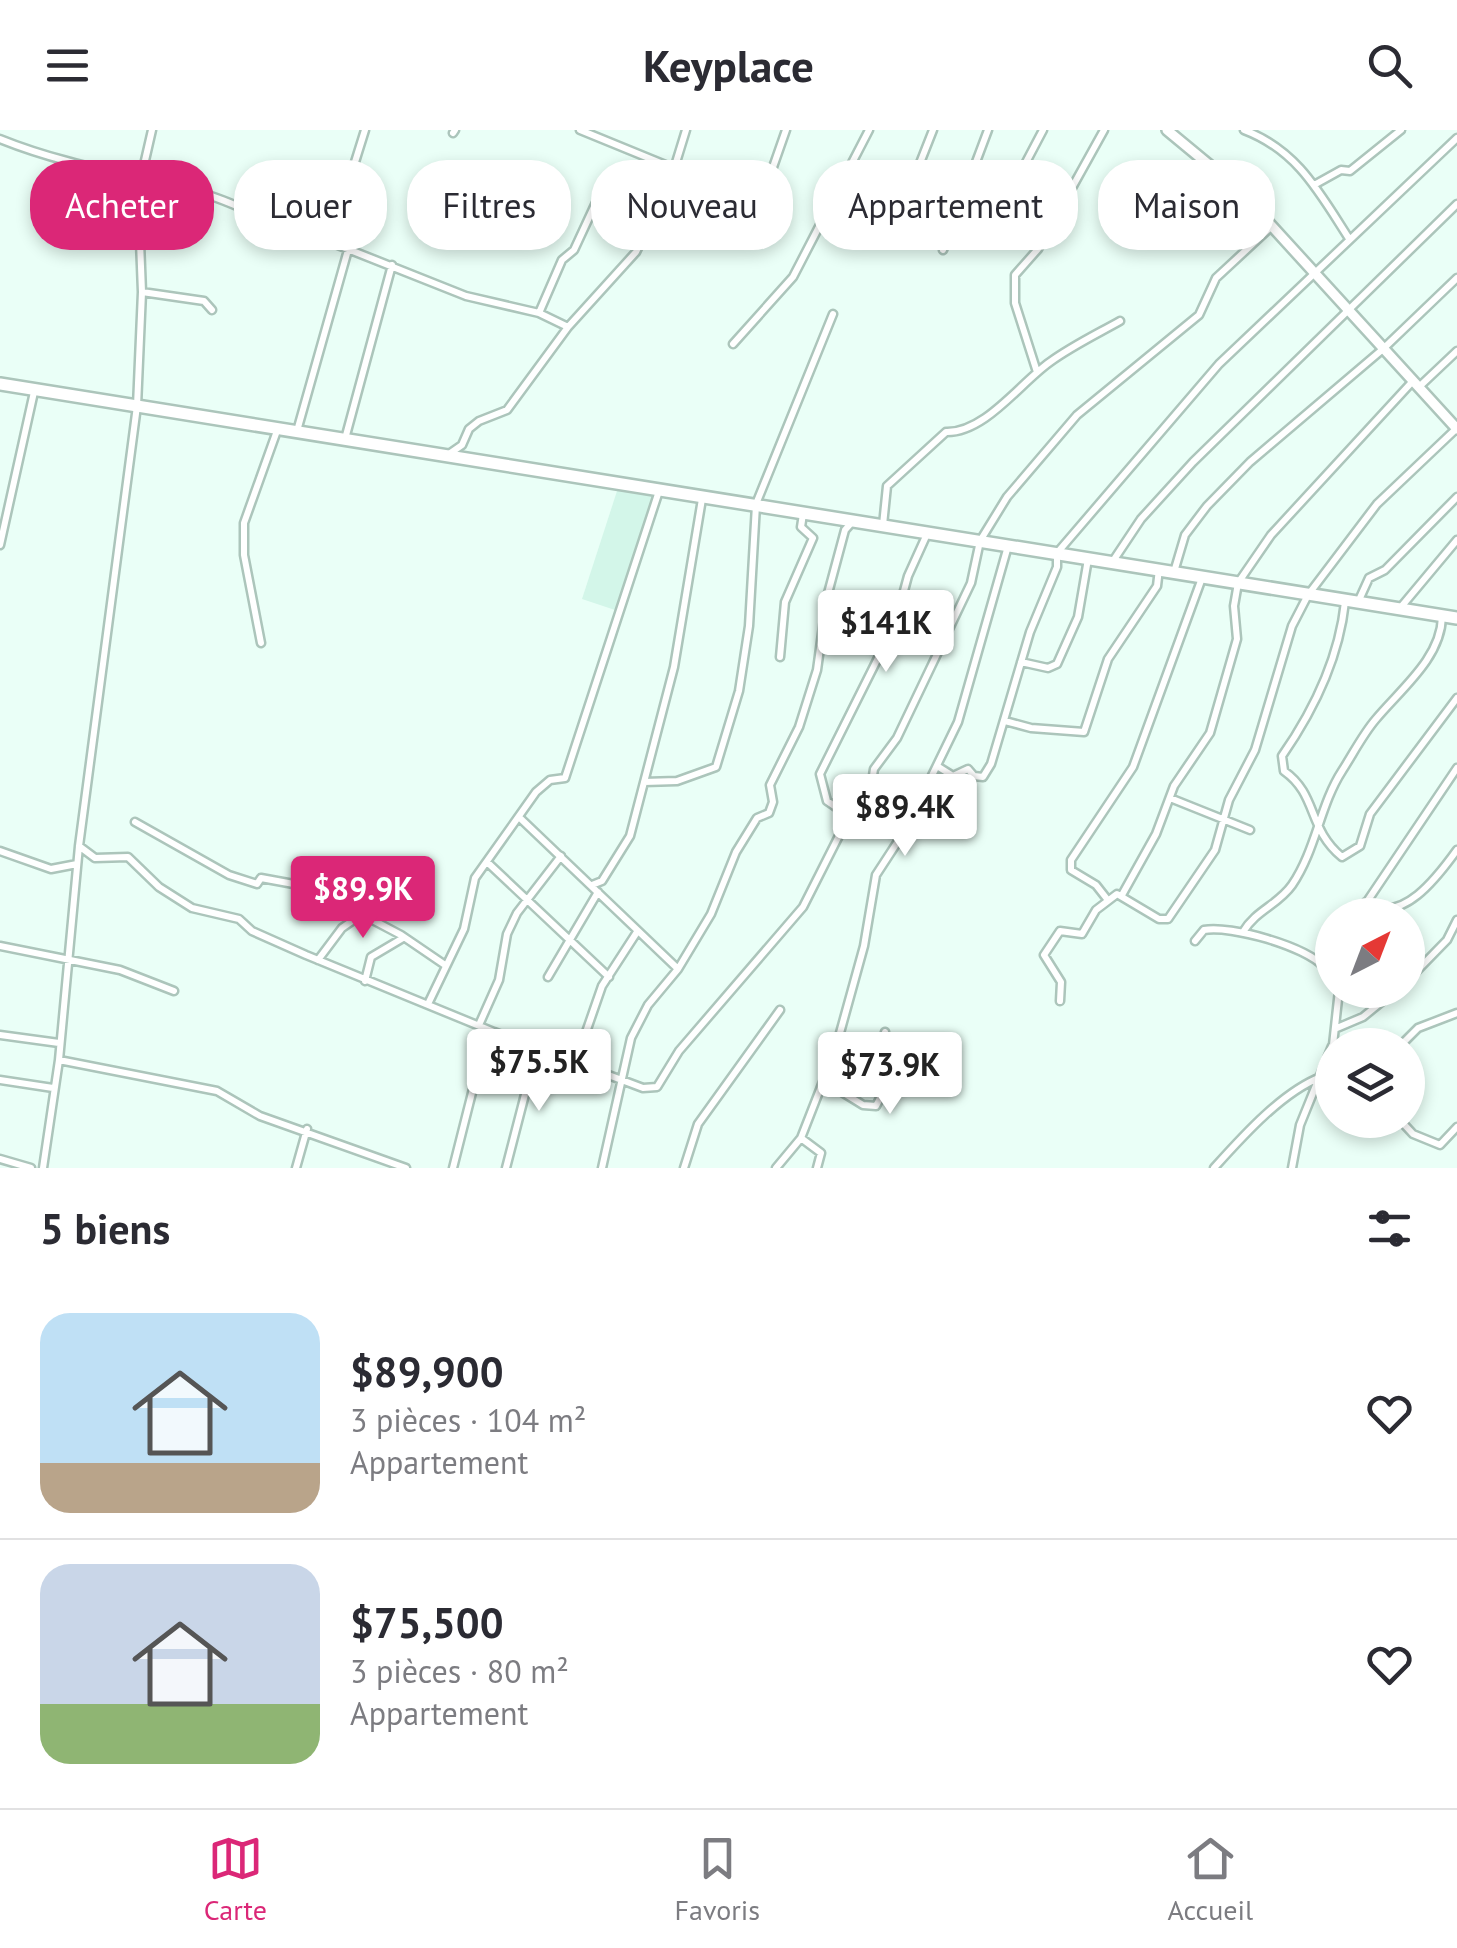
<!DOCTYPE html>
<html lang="fr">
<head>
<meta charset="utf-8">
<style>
  body { margin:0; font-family:"PT Sans",sans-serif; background:#f2f2f3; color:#2b2b33; height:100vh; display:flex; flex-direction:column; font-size:38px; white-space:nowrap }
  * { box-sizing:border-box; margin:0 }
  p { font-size:32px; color:#7c7c81 }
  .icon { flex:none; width:55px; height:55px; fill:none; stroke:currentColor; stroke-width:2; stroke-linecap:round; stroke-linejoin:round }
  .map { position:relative; height:1038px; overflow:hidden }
  .side { display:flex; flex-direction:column; background:#fff; flex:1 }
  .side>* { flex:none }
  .guide { position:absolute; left:30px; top:30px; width:1398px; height:90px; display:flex; gap:20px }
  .needle { width:65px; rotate:42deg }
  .buttons { position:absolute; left:1315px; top:768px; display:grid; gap:20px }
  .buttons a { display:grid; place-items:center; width:110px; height:110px; border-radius:50%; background:#fff; box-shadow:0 5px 15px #0003; font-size:50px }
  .price { position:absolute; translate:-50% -85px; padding:0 22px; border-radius:10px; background:#fff; color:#222; font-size:32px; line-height:65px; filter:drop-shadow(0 2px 5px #0008) }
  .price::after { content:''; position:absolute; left:50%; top:60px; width:30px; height:22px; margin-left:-15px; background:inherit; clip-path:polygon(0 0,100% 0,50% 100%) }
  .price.active { background:#db2777; color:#fff }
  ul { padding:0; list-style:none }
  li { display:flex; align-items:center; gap:30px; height:250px; padding:0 40px }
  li+li { border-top:2px solid #e1e1e2 }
  li span { display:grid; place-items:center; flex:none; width:280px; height:200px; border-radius:30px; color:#555 }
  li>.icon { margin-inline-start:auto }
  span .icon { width:120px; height:120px; fill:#fffc; stroke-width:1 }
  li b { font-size:42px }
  h2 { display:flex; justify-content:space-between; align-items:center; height:120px; padding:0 40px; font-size:42px }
  .tag { padding:0 35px; border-radius:40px; background:#fff; box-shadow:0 5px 15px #0003; font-size:35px; line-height:90px }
  .tag.active { background:#db2777; color:#fff }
  header { display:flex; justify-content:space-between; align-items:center; height:130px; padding:0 40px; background:#fff; font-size:45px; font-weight:700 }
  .dock { display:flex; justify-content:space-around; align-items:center; height:140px; border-top:2px solid #e1e1e2; background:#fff; font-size:28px; color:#7c7c81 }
  .dock a { display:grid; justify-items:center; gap:5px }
  .dock .active { color:#db2777 }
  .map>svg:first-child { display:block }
  .built { fill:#d3f6e9 }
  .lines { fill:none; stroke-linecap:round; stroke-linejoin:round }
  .street-casing { stroke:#acc5bb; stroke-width:11 }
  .secondary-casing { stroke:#acc5bb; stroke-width:14 }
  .highway-casing { stroke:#acc5bb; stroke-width:16 }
  .street { stroke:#fff; stroke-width:6 }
  .secondary { stroke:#fff; stroke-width:9 }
  .highway { stroke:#fff; stroke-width:11 }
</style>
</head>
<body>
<header><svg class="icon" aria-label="menu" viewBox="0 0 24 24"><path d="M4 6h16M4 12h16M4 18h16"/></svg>Keyplace<svg class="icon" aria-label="search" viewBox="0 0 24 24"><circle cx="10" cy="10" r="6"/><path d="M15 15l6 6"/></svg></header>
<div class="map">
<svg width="1457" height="1038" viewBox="0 0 1457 1038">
  <rect width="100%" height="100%" fill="#eafff7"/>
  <path class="built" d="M618 358 657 365 618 481 582 469Z"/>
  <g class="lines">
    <g class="street-casing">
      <path id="street" d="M580 0 673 38
        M1244 0C1297 20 1319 62 1348 107
        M453 3 455 0
        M0 9C64 35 135 46 201 63 246 75 284 103 330 112L466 166 539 183 568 197
        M1314 55 1341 40 1350 41 1401 0
        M765 60 786 0
        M140 82H146L151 68 173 60
        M896 94 933 0
        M996 104 1010 82 1023 38 1043 0
        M330 112 365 0
        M943 120 988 0
        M142 162 204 171 212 180
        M539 183 562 130 574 120 599 66
        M733 214 793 147 869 0
        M1037 242 1015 173V145L1038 119 1104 0
        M1420 256 1457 221
        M297 301 348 120
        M345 309 392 135
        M449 324 462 315 469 299 479 291 507 280 568 197 636 122 670 52 686 0
        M756 374 833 184
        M883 395 887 356 946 302C985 303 1020 253 1050 232 1072 216 1097 204 1120 191
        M0 415 34 262
        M1113 431 1141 389 1193 332 1457 74
        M1174 442 1185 405 1207 376 1250 332 1383 219 1457 148
        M1359 470 1369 448 1385 440 1457 367
        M1345 472C1339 528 1314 580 1282 626L1284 641C1318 665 1307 698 1342 727L1360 716 1370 684 1457 568
        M1401 477 1457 410
        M261 513 244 425V393L278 298
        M780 527 785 472 813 408 801 397 803 384
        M1021 532 1048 538 1057 534 1078 487 1088 429
        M1005 591 1031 598 1084 602 1108 529 1157 456 1159 439
        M937 636 953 646 968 639 974 646 983 647 991 634 1030 502 1057 437V423L1219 234 1457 8
        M644 652 677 651 716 637 739 561 749 496 756 375
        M1170 668 1250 700
        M849 686 827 671 820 644 895 494 908 446 927 404
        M521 689 678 839
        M135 692 229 745 257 754 261 748 310 757 401 805 445 835
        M79 716 95 728 128 727 159 757 192 778 239 789 252 801 306 825 494 902 497 909 478 939 453 1038
        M0 721 51 739 77 734
        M487 732 609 847
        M592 755 602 751 630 706 674 537 702 369
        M1122 765 1156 704 1174 656 1210 603 1237 509 1234 476 1238 453 1271 405 1412 252
        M1107 769 1096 755 1071 740V730L1133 637 1202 448
        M1366 772C1401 797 1439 745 1457 720
        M1358 785 1457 638
        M1243 802C1256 780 1278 775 1292 755 1316 720 1320 675 1342 641 1353 624 1363 604 1376 589 1401 559 1441 528 1442 487
        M1195 811 1204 800C1231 795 1305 816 1324 837
        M0 816 120 840 174 861
        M1332 820 1324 837 1332 849
        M318 830 342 798 355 789V781
        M548 847 598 762
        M1408 850 1447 810 1457 790
        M365 851 371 827 403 808
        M1060 871 1061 852 1044 825 1060 801 1082 804 1096 780 1117 764 1159 789H1168L1215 720 1229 670 1255 620 1292 496 1308 465 1377 374 1457 298
        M428 874 464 799 475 748 536 662 550 650 565 648 659 361
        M479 895 499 850 507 804 517 783 561 726
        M1337 898 1363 887 1396 860
        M494 902 643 958 657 957 679 921 803 777 849 686 872 652 874 639 897 608 971 453 980 411 1007 367 1077 285 1199 185 1216 148 1272 96
        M0 905 59 913
        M1333 915 1339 860
        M1401 915 1418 898 1457 883
        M59 930 217 961 260 986 406 1038
        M576 931 602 856 637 802
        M0 950 53 958
        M824 951 863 975 876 976C891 950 880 930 885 902
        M1400 990 1413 1004 1440 1015 1457 997
        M0 1029 31 1038
        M43 1038 59 930 79 716 137 276 142 162 138 61 152 0
        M296 1038 307 999
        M506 1038 537 918
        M602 1038 631 908 648 875 678 839 711 784 736 722 757 688 769 683 773 672 770 655 799 597 817 540 827 467 845 400 853 391
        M684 1038 698 994 780 880
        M776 1038 801 1008
        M817 1038 821 1023 801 1008 835 921 864 816 876 745 906 699 958 592 1008 416
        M1214 1038C1242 1007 1282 962 1321 947
        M1292 1038 1300 995 1332 916"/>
    </g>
    <g class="secondary-casing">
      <path id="secondary" d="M1167 0 1237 58 1457 299"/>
    </g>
    <g class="highway-casing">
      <path id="highway" d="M0 254 1457 488"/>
    </g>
    <use href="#street" class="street"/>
    <use href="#secondary" class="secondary"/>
    <use href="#highway" class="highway"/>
  </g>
</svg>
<div class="buttons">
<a><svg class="needle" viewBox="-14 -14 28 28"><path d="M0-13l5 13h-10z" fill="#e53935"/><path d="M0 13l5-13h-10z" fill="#7c7c81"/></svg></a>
<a><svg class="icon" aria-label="layers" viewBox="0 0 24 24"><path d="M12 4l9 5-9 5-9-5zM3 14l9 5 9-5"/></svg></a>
</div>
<b class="price" style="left:886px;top:545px">$141K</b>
<b class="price" style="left:905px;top:729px">$89.4K</b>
<b class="price active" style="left:363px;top:811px">$89.9K</b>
<b class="price" style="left:539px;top:984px">$75.5K</b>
<b class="price" style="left:890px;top:987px">$73.9K</b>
<div class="guide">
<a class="tag active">Acheter</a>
<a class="tag">Louer</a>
<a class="tag">Filtres</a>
<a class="tag">Nouveau</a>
<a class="tag">Appartement</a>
<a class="tag">Maison</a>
</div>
</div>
<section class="side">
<h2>5 biens<svg class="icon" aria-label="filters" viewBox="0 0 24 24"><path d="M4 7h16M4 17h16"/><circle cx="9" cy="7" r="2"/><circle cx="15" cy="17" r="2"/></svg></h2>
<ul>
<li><span style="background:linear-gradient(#bfe0f5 75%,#b9a48a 0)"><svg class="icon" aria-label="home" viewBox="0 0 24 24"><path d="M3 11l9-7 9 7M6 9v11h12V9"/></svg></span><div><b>$89,900</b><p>3 pièces · 104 m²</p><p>Appartement</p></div><svg class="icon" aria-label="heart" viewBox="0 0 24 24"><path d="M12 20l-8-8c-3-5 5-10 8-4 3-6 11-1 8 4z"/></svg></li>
<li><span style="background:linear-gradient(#c9d6e8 70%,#8fb573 0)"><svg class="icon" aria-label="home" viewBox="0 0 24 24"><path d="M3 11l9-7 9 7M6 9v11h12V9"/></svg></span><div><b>$75,500</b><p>3 pièces · 80 m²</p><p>Appartement</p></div><svg class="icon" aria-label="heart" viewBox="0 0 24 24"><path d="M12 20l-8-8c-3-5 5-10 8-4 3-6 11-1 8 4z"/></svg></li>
</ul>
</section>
<nav class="dock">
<a class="active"><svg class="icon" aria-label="map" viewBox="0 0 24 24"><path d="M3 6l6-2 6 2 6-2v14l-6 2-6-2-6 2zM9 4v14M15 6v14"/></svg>Carte</a>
<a><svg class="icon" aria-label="saved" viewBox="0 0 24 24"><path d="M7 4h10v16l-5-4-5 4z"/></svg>Favoris</a>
<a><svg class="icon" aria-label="home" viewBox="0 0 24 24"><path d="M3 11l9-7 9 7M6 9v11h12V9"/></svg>Accueil</a>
</nav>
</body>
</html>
